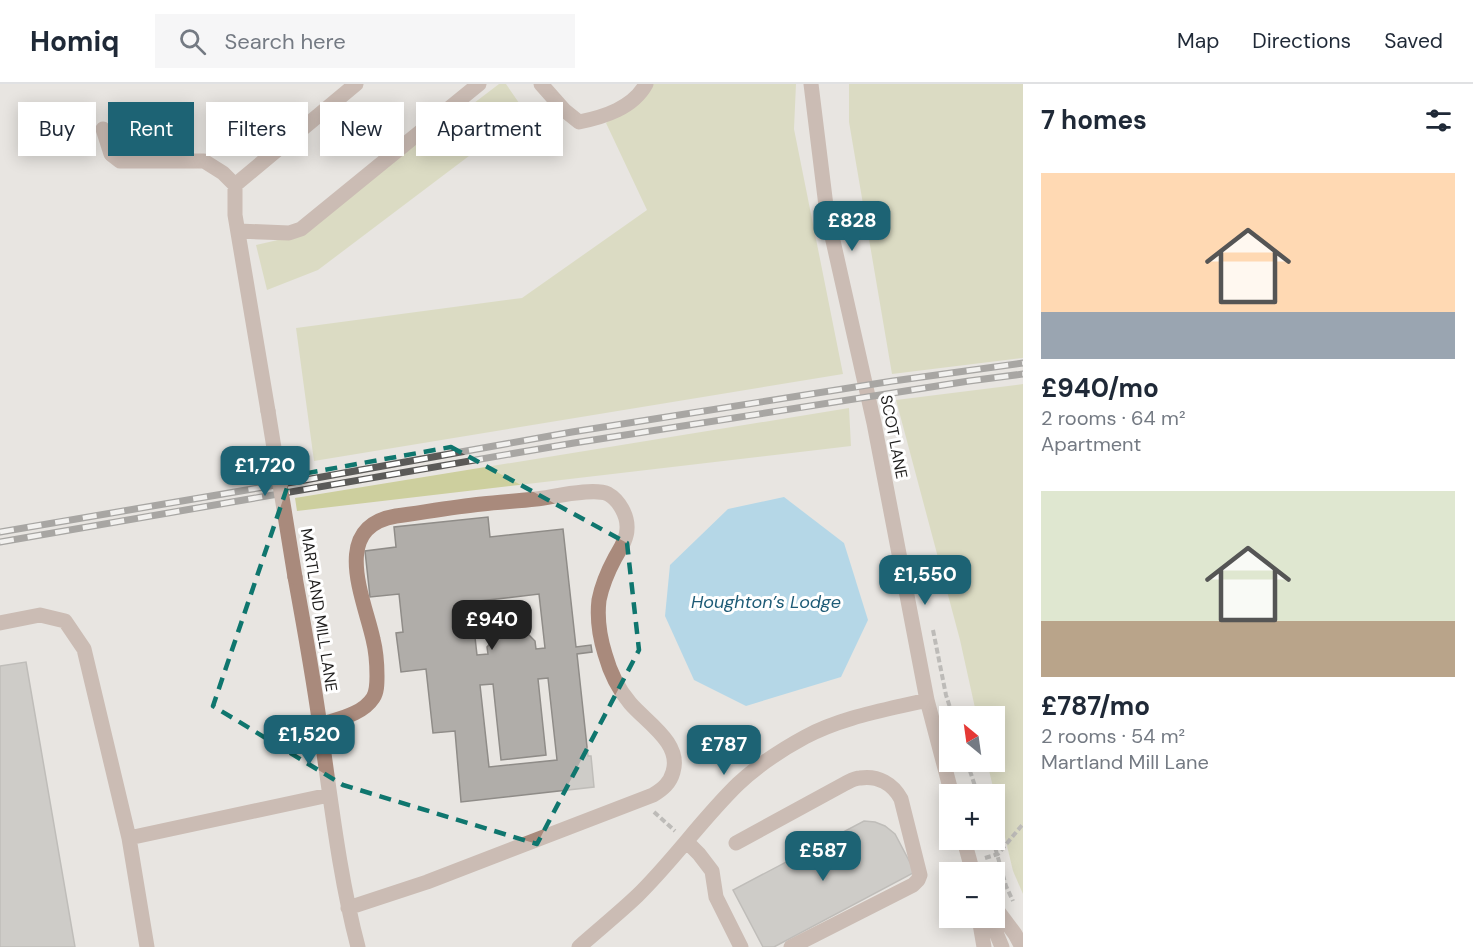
<!DOCTYPE html>
<html lang="en">
<head>
<meta charset="utf-8">
<style>
  body { margin:0; font-family:"DM Sans",sans-serif; background:#f6f6f7; color:#1f2937; height:100vh; display:flex; flex-direction:column; font-size:22px; white-space:nowrap }
  * { box-sizing:border-box; margin:0 }
  p { font-size:20px; color:#747a83 }
  .icon { flex:none; width:33px; height:33px; fill:none; stroke:currentColor; stroke-width:2; stroke-linecap:round; stroke-linejoin:round }
  .map { position:relative; flex:1; overflow:hidden }
  .side { display:flex; flex-direction:column; background:#fff; width:450px }
  .side>* { flex:none }
  .hud { position:absolute; left:18px; top:18px; width:570px; height:54px; display:flex; gap:12px }
  .needle { width:39px; rotate:331deg }
  .controls { position:absolute; left:939px; top:622px; display:grid; gap:12px }
  .controls a { display:grid; place-items:center; width:66px; height:66px; border-radius:0px; background:#fff; box-shadow:0 3px 15px #0003; font-size:30px }
  .price { position:absolute; translate:-50% -51px; padding:0 14px; border-radius:12px; background:#1d6374; color:#fff; font-size:20px; line-height:39px; filter:drop-shadow(0 2px 3px #0008) }
  .price::after { content:''; position:absolute; left:50%; top:36px; width:18px; height:14px; margin-left:-9px; background:inherit; clip-path:polygon(0 0,100% 0,50% 100%) }
  .price.current { background:#222; color:#fff }
  ul { padding:0; list-style:none }
  li { display:grid; align-content:center; gap:12px; height:318px; padding:0 18px }
  li span { display:grid; place-items:center; height:186px; border-radius:0px; color:#555 }
  li>.icon { margin-inline-start:auto }
  span .icon { width:108px; height:108px; fill:#fffc; stroke-width:1 }
  li b { font-size:26px }
  h2 { display:flex; justify-content:space-between; align-items:center; height:72px; padding:0 18px; font-size:26px }
  .tag { padding:0 21px; border-radius:0px; background:#fff; box-shadow:0 3px 15px #0003; font-size:21px; line-height:54px }
  .tag.current { background:#1d6374; color:#fff }
  header { display:flex; align-items:center; gap:36px; box-sizing:border-box; height:84px; padding:0 30px; background:#fff; border-bottom:2px solid #e0e1e3 }
  header strong { font-size:28px }
  nav { display:flex; gap:33px; margin-inline-start:auto; font-size:21px }
  .search { width:420px; height:54px; background:#f6f6f7; display:flex; align-items:center; gap:15px; box-sizing:border-box; padding:0 21px; border-radius:0px; color:#747a83; font-size:22px }
  main { display:flex; flex:1; min-height:0 }
  .map>svg:first-child { display:block }
  .green { fill:#cdcf9e }
  .water { fill:#78c6ed }
  .building { fill:#b0ada9; stroke:#8f8c88; stroke-width:1.5; fill-rule:evenodd }
  .lines { fill:none; stroke-linecap:round; stroke-linejoin:round }
  .path { stroke:#8a8885; stroke-width:4; stroke-dasharray:6 3; stroke-linecap:butt }
  .minor { stroke:#a98a7c; stroke-width:15 }
  .rail-casing { stroke:#5b5a58; stroke-width:7 }
  .rail { stroke:#fff; stroke-width:4.5; stroke-dasharray:14; stroke-linecap:butt }
  .minor-bridge { stroke:#a98a7c; stroke-width:15 }
  .marked { fill:none; stroke:#0f766e; stroke-width:4.5; stroke-dasharray:12 8; stroke-linejoin:round }
  .labels { text-anchor:middle; dominant-baseline:central; stroke-width:6; stroke-linejoin:round; paint-order:stroke }
  .street-label { font-size:16px; fill:#1e1d1c; stroke:#fff }
  .water-label { font-size:18px; font-style:italic; fill:#1e5b76; stroke:#fff }
</style>
</head>
<body>
<header>
<strong>Homiq</strong>
<div class="search"><svg class="icon" aria-label="search" viewBox="0 0 24 24"><circle cx="10" cy="10" r="6"/><path d="M15 15l6 6"/></svg>Search here</div>
<nav><a>Map</a><a>Directions</a><a>Saved</a></nav>
</header>
<main>
<div class="map">
<svg width="1023" height="863" viewBox="0 0 1023 863">
  <rect width="100%" height="100%" fill="#e8e5e1"/>
  <path class="green" d="M499 0H506L526 29 318 186 267 206 256 161 304 150 417 58 432 51Z
    M650 0H796L794 45 843 290 314 377 296 244 522 214 647 126 606 39Z
    M849 0H1023V274L892 290 849 38Z
    M1023 300V810L1013 787 987 678H994V633H977L960 556 896 316Z
    M849 324 851 362 297 427 295 414Z"/>
  <path class="water" d="M784 413 844 459 868 536 841 593 746 622 694 596 665 532 670 481 728 425Z"/>
  <path class="building" d="M488 433 490 453 563 445 576 563 591 561 592 568 577 570 588 672H591L594 703 461 718 455 647 433 649 426 585 401 588 396 549 403 548 399 510 370 513 365 467 396 463 394 443ZM539 510 545 564 536 565 535 557 527 549 495 554 487 563 488 570 477 571 471 518ZM548 594 557 676 489 683 480 601 493 600 501 676 546 671 538 595Z
    M26 578 75 863H0V582Z
    M864 737 875 738 885 742 895 750 915 788 774 863H763L733 806Z"/>
  <g class="lines">
    <path class="path" d="M933 546 946 611 953 633
      M967 678 978 711
      M654 728 675 747
      M993 756 1006 802 1013 817
      M985 774 998 770 1023 740"/>
    <path class="minor" d="M541 0 564 26 579 38C604 33 633 24 646 0
      M811 0 827 130 874 339 927 616 952 711
      M103 45 111 70 120 77H204L223 89 235 101
      M238 147 289 149 301 145 479 0
      M268 327 235 131V101L356 0
      M295 493C304 542 313 592 320 642 331 716 339 791 358 863
      M0 539 40 531 65 537 84 565 129 754 147 863
      M320 641C337 635 362 631 373 614 377 608 377 600 377 592 377 580 376 567 373 555 364 514 330 443 396 432 425 428 453 423 482 420 500 418 518 417 536 415 553 413 594 403 608 410 619 416 628 432 627 445 627 455 620 465 615 474 608 487 602 501 599 516 597 533 600 554 605 570 610 588 618 605 630 619 646 638 682 659 673 688 670 699 663 705 653 711L427 798 348 824
      M129 754 329 711
      M964 756 973 789
      M687 758 699 770 712 787 716 813 741 863
      M736 759 846 699C850 697 855 694 860 694 878 691 893 700 901 715L920 791 918 796 913 801 791 863
      M994 822 1015 850 1022 863
      M979 834 984 863
      M990 834 1002 863
      M579 863C598 846 618 830 637 812 673 777 702 735 738 700 757 682 781 666 805 653 842 633 886 626 927 616"/>
    <g class="rail-casing">
      <path id="rail" d="M0 448 305 396 572 348 893 297 1023 279
        M0 458 574 359 969 297 1023 290"/>
    </g>
    <use href="#rail" class="rail"/>
    <path class="minor-bridge" d="M268 327 295 493"/>
  </g>
  <path d="M0 0H1023V863H0ZM451 363 627 459 639 566 537 760 343 701 213 622 291 392Z" fill="#e8e5e1" fill-opacity=".55" fill-rule="evenodd"/>
  <path class="marked" d="M451 363 627 459 639 566 537 760 343 701 213 622 291 392Z"/>
  <g class="labels">
    <g class="street-label">
      <text transform="translate(894 353) rotate(79)">SCOT LANE</text>
      <text transform="translate(319 526) rotate(81)">MARTLAND MILL LANE</text>
    </g>
    <g class="water-label">
      <text x="766" y="518">Houghton’s Lodge</text>
    </g>
  </g>
</svg>
<div class="controls">
<a><svg class="needle" viewBox="-14 -14 28 28"><path d="M0-13l5 13h-10z" fill="#e53935"/><path d="M0 13l5-13h-10z" fill="#747a83"/></svg></a>
<a>+</a>
<a>−</a>
</div>
<b class="price" style="left:852px;top:168px">£828</b>
<b class="price" style="left:265px;top:413px">£1,720</b>
<b class="price" style="left:925px;top:522px">£1,550</b>
<b class="price current" style="left:492px;top:567px">£940</b>
<b class="price" style="left:309px;top:682px">£1,520</b>
<b class="price" style="left:724px;top:692px">£787</b>
<b class="price" style="left:823px;top:798px">£587</b>
<div class="hud">
<a class="tag">Buy</a>
<a class="tag current">Rent</a>
<a class="tag">Filters</a>
<a class="tag">New</a>
<a class="tag">Apartment</a>
</div>
</div>
<section class="side">
<h2>7 homes<svg class="icon" aria-label="filters" viewBox="0 0 24 24"><path d="M4 7h16M4 17h16"/><circle cx="9" cy="7" r="2"/><circle cx="15" cy="17" r="2"/></svg></h2>
<ul>
<li><span style="background:linear-gradient(#ffd9b3 75%,#9aa5b1 0)"><svg class="icon" aria-label="home" viewBox="0 0 24 24"><path d="M3 11l9-7 9 7M6 9v11h12V9"/></svg></span><div><b>£940/mo</b><p>2 rooms · 64 m²</p><p>Apartment</p></div></li>
<li><span style="background:linear-gradient(#dfe7d0 70%,#b9a48a 0)"><svg class="icon" aria-label="home" viewBox="0 0 24 24"><path d="M3 11l9-7 9 7M6 9v11h12V9"/></svg></span><div><b>£787/mo</b><p>2 rooms · 54 m²</p><p>Martland Mill Lane</p></div></li>
</ul>
</section>
</main>
</body>
</html>
